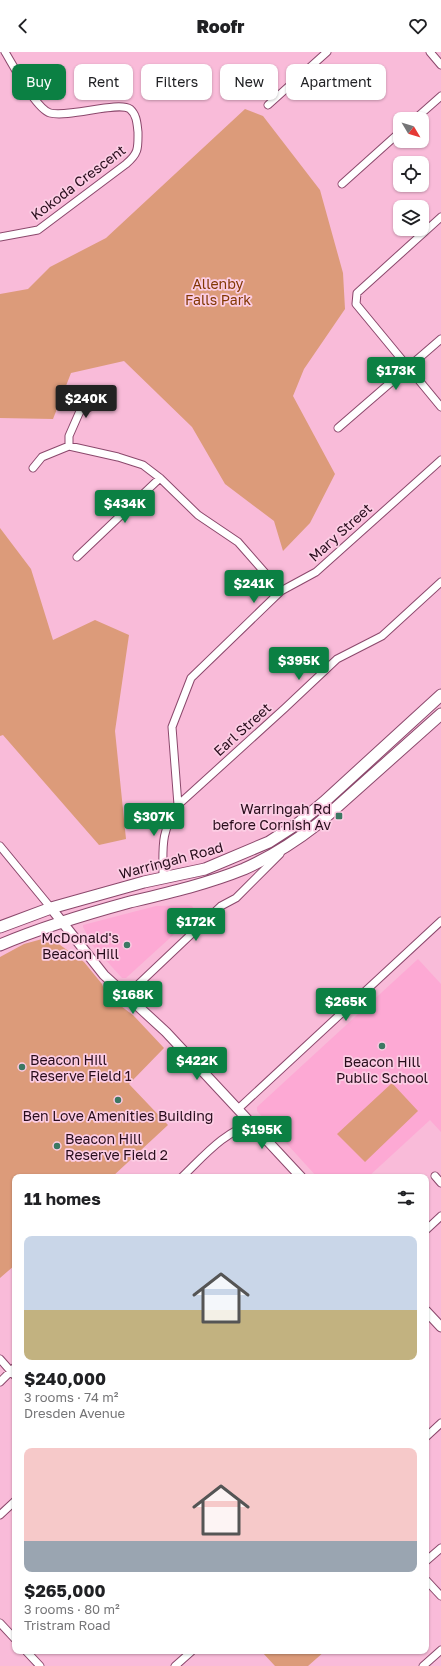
<!DOCTYPE html>
<html lang="en">
<head>
<meta charset="utf-8">
<style>
  body { margin:0; font-family:"Golos Text",sans-serif; background:#f2f2f2; color:#202124; height:100vh; display:flex; flex-direction:column; font-size:15px; white-space:nowrap }
  * { box-sizing:border-box; margin:0 }
  p { font-size:13px; color:#757577 }
  .icon { flex:none; width:22px; height:22px; fill:none; stroke:currentColor; stroke-width:2; stroke-linecap:round; stroke-linejoin:round }
  .map { position:relative; flex:1; overflow:hidden }
  .side { position:absolute; left:12px; top:1122px; width:417px; height:480px; display:flex; flex-direction:column; background:#fff; border-radius:8px; box-shadow:0 1px 3px #0004 }
  .side>* { flex:none }
  .hud { position:absolute; left:12px; top:12px; width:417px; height:36px; display:flex; gap:8px }
  .needle { width:26px; rotate:128deg }
  .fabs { position:absolute; left:393px; top:60px; display:grid; gap:8px }
  .fabs a { display:grid; place-items:center; width:36px; height:36px; border-radius:8px; background:#fff; box-shadow:0 1px 3px #0004; font-size:20px }
  .price { position:absolute; translate:-50% -34px; padding:0 9px; border-radius:4px; background:#0b8043; color:#fff; font-size:13px; line-height:26px; filter:drop-shadow(0 1px 2px #0008) }
  .price::after { content:''; position:absolute; left:50%; top:24px; width:12px; height:9px; margin-left:-6px; background:inherit; clip-path:polygon(0 0,100% 0,50% 100%) }
  .price.on { background:#222; color:#fff }
  ul { padding:0; list-style:none }
  li { display:grid; align-content:center; gap:8px; height:212px; padding:0 12px }
  li span { display:grid; place-items:center; height:124px; border-radius:8px; color:#555 }
  li>.icon { margin-inline-start:auto }
  span .icon { width:72px; height:72px; fill:#fffc; stroke-width:1 }
  li b { font-size:17px }
  h2 { display:flex; justify-content:space-between; align-items:center; height:48px; padding:0 12px; font-size:17px }
  .chip { padding:0 14px; border-radius:8px; background:#fff; box-shadow:0 1px 3px #0004; font-size:14px; line-height:36px }
  .chip.on { background:#0b8043; color:#fff }
  header { display:flex; justify-content:space-between; align-items:center; height:52px; padding:0 12px; background:#fff; font-size:18px; font-weight:800 }
  .map>svg:first-child { display:block }
  .built { fill:#fda9d4 }
  .green { fill:#dc9b7a }
  .lines { fill:none; stroke-linecap:round; stroke-linejoin:round }
  .minor-casing { stroke:#8b486c; stroke-width:9 }
  .major-casing { stroke:#8b486c; stroke-width:11 }
  .highway-casing { stroke:#8b486c; stroke-width:13 }
  .minor { stroke:#fff; stroke-width:7 }
  .major { stroke:#fff; stroke-width:9 }
  .highway { stroke:#fff; stroke-width:11 }
  .poi-dot { fill:#3c7863; stroke:#fccde4; stroke-width:1.5 }
  .labels { text-anchor:middle; dominant-baseline:central; stroke-width:3.5; stroke-linejoin:round; paint-order:stroke }
  .street-label { font-size:14px; fill:#270c1b; stroke:#fccde4 }
  .park-label { font-size:14px; fill:#823803; stroke:#fccde4 }
  .poi-label { font-size:14px; fill:#270c1b; stroke:#fccde4; text-anchor:end }
</style>
</head>
<body>
<header><svg class="icon" aria-label="back" viewBox="0 0 24 24"><path d="M15 5l-7 7 7 7"/></svg>Roofr<svg class="icon" aria-label="heart" viewBox="0 0 24 24"><path d="M12 20l-8-8c-3-5 5-10 8-4 3-6 11-1 8 4z"/></svg></header>
<div class="map">
<svg width="441" height="1614" viewBox="0 0 441 1614">
  <rect width="100%" height="100%" fill="#f9bbd9"/>
  <path class="built" d="M188 853 192 854 195 859 193 865 126 926H122L93 894 83 875V873L156 854Z
    M418 907 441 932V1080L430 1068 368 1125H317L257 1059V1055Z"/>
  <path class="green" d="M245 57 263 64 320 138 343 221 345 257 304 317 293 344 335 422 310 471 283 499 274 469 225 432 192 375 124 309 71 321 53 367 0 366V242L28 237 50 215 106 186Z
    M0 476 31 517 53 588 95 568 129 583 115 679 126 787 99 793 3 683 0 684Z
    M42 887 53 888 84 910 102 932 106 943 133 963 164 996 129 1032 168 1073 112 1125H15V1213L0 1226V905L24 892Z
    M392 1031 418 1059 365 1110 337 1082Z
    M325 1599 308 1614H275L262 1600Z"/>
  <g class="lines">
    <g class="minor-casing">
      <path id="minor" d="M430 0 441 13
        M268 53 327 0
        M415 67 441 44
        M342 132 400 80
        M441 165 357 241 356 252 441 355
        M0 185 38 178 126 112C139 101 138 96 138 80 137 72 137 63 130 57 118 49 69 66 50 61 36 57 13 13 5 0
        M338 376 441 287
        M69 394V384L80 359 107 348
        M33 416 42 405 69 394 118 405 143 413 160 426 198 463 238 490 281 539
        M77 505 160 426
        M178 753 172 675 191 626 281 539 316 520 441 408
        M0 794 51 856
        M163 826C163 794 160 782 178 753L285 656 337 607 382 584 441 530
        M126 944 221 854 236 846 280 802
        M238 1057 441 869
        M435 1124 441 1131
        M182 1125C202 1106 226 1077 253 1073
        M426 1178 441 1164
        M0 1307 15 1324
        M0 1330 15 1315
        M426 1385 441 1371
        M0 1463 15 1449
        M426 1509 441 1496
        M426 1528 441 1544
        M0 1571 15 1587
        M26 1599 40 1614
        M175 1614 192 1599
        M423 1614 441 1598"/>
    </g>
    <g class="major-casing">
      <path id="major" d="M51 856 104 923 166 980 301 1125
        M426 1259 441 1275"/>
    </g>
    <g class="highway-casing">
      <path id="highway" d="M0 875 51 856 144 830 205 817 269 790 300 770 324 750 441 643
        M0 893C42 875 86 862 130 850 168 841 207 832 244 817 271 805 296 789 319 771L441 662"/>
    </g>
    <use href="#minor" class="minor"/>
    <use href="#major" class="major"/>
    <use href="#highway" class="highway"/>
  </g>
  <g class="poi-dot">
    <rect x="335" y="760" width="8" height="8" rx="2"/>
    <circle cx="127" cy="893" r="4"/>
    <circle cx="382" cy="994" r="4"/>
    <circle cx="22" cy="1015" r="4"/>
    <circle cx="118" cy="1048" r="4"/>
    <circle cx="57" cy="1094" r="4"/>
  </g>
  <g class="labels">
    <g class="street-label">
      <text transform="translate(78 130) rotate(-37)">Kokoda Crescent</text>
      <text transform="translate(340 480) rotate(-42)">Mary Street</text>
      <text transform="translate(242 677) rotate(-42)">Earl Street</text>
      <text transform="translate(171 808) rotate(-15)">Warringah Road</text>
    </g>
    <g class="park-label">
      <text x="218" y="231">Allenby<tspan x="218" dy="16">Falls Park</tspan></text>
    </g>
    <g class="poi-label">
      <text x="331" y="756">Warringah Rd<tspan x="331" dy="16">before Cornish Av</tspan></text>
      <text x="119" y="885">McDonald's<tspan x="119" dy="16">Beacon Hill</tspan></text>
      <text x="30" y="1007" text-anchor="start">Beacon Hill<tspan x="30" dy="16">Reserve Field 1</tspan></text>
      <text x="382" y="1009" text-anchor="middle">Beacon Hill<tspan x="382" dy="16">Public School</tspan></text>
      <text x="118" y="1063" text-anchor="middle">Ben Love Amenities Building</text>
      <text x="65" y="1086" text-anchor="start">Beacon Hill<tspan x="65" dy="16">Reserve Field 2</tspan></text>
    </g>
  </g>
</svg>
<div class="fabs">
<a><svg class="needle" viewBox="-14 -14 28 28"><path d="M0-13l5 13h-10z" fill="#e53935"/><path d="M0 13l5-13h-10z" fill="#757577"/></svg></a>
<a><svg class="icon" aria-label="locate" viewBox="0 0 24 24"><circle cx="12" cy="12" r="6"/><path d="M12 2v4M12 18v4M2 12h4M18 12h4"/></svg></a>
<a><svg class="icon" aria-label="layers" viewBox="0 0 24 24"><path d="M12 4l9 5-9 5-9-5zM3 14l9 5 9-5"/></svg></a>
</div>
<b class="price" style="left:396px;top:339px">$173K</b>
<b class="price on" style="left:86px;top:367px">$240K</b>
<b class="price" style="left:125px;top:472px">$434K</b>
<b class="price" style="left:254px;top:552px">$241K</b>
<b class="price" style="left:299px;top:629px">$395K</b>
<b class="price" style="left:154px;top:785px">$307K</b>
<b class="price" style="left:196px;top:890px">$172K</b>
<b class="price" style="left:133px;top:963px">$168K</b>
<b class="price" style="left:346px;top:970px">$265K</b>
<b class="price" style="left:197px;top:1029px">$422K</b>
<b class="price" style="left:262px;top:1098px">$195K</b>
<div class="hud">
<a class="chip on">Buy</a>
<a class="chip">Rent</a>
<a class="chip">Filters</a>
<a class="chip">New</a>
<a class="chip">Apartment</a>
</div>
<section class="side">
<h2>11 homes<svg class="icon" aria-label="filters" viewBox="0 0 24 24"><path d="M4 7h16M4 17h16"/><circle cx="9" cy="7" r="2"/><circle cx="15" cy="17" r="2"/></svg></h2>
<ul>
<li><span style="background:linear-gradient(#c9d6e8 60%,#c2b280 0)"><svg class="icon" aria-label="home" viewBox="0 0 24 24"><path d="M3 11l9-7 9 7M6 9v11h12V9"/></svg></span><div><b>$240,000</b><p>3 rooms · 74 m²</p><p>Dresden Avenue</p></div></li>
<li><span style="background:linear-gradient(#f6c9c9 75%,#9aa5b1 0)"><svg class="icon" aria-label="home" viewBox="0 0 24 24"><path d="M3 11l9-7 9 7M6 9v11h12V9"/></svg></span><div><b>$265,000</b><p>3 rooms · 80 m²</p><p>Tristram Road</p></div></li>
</ul>
</section>
</div>
</body>
</html>
